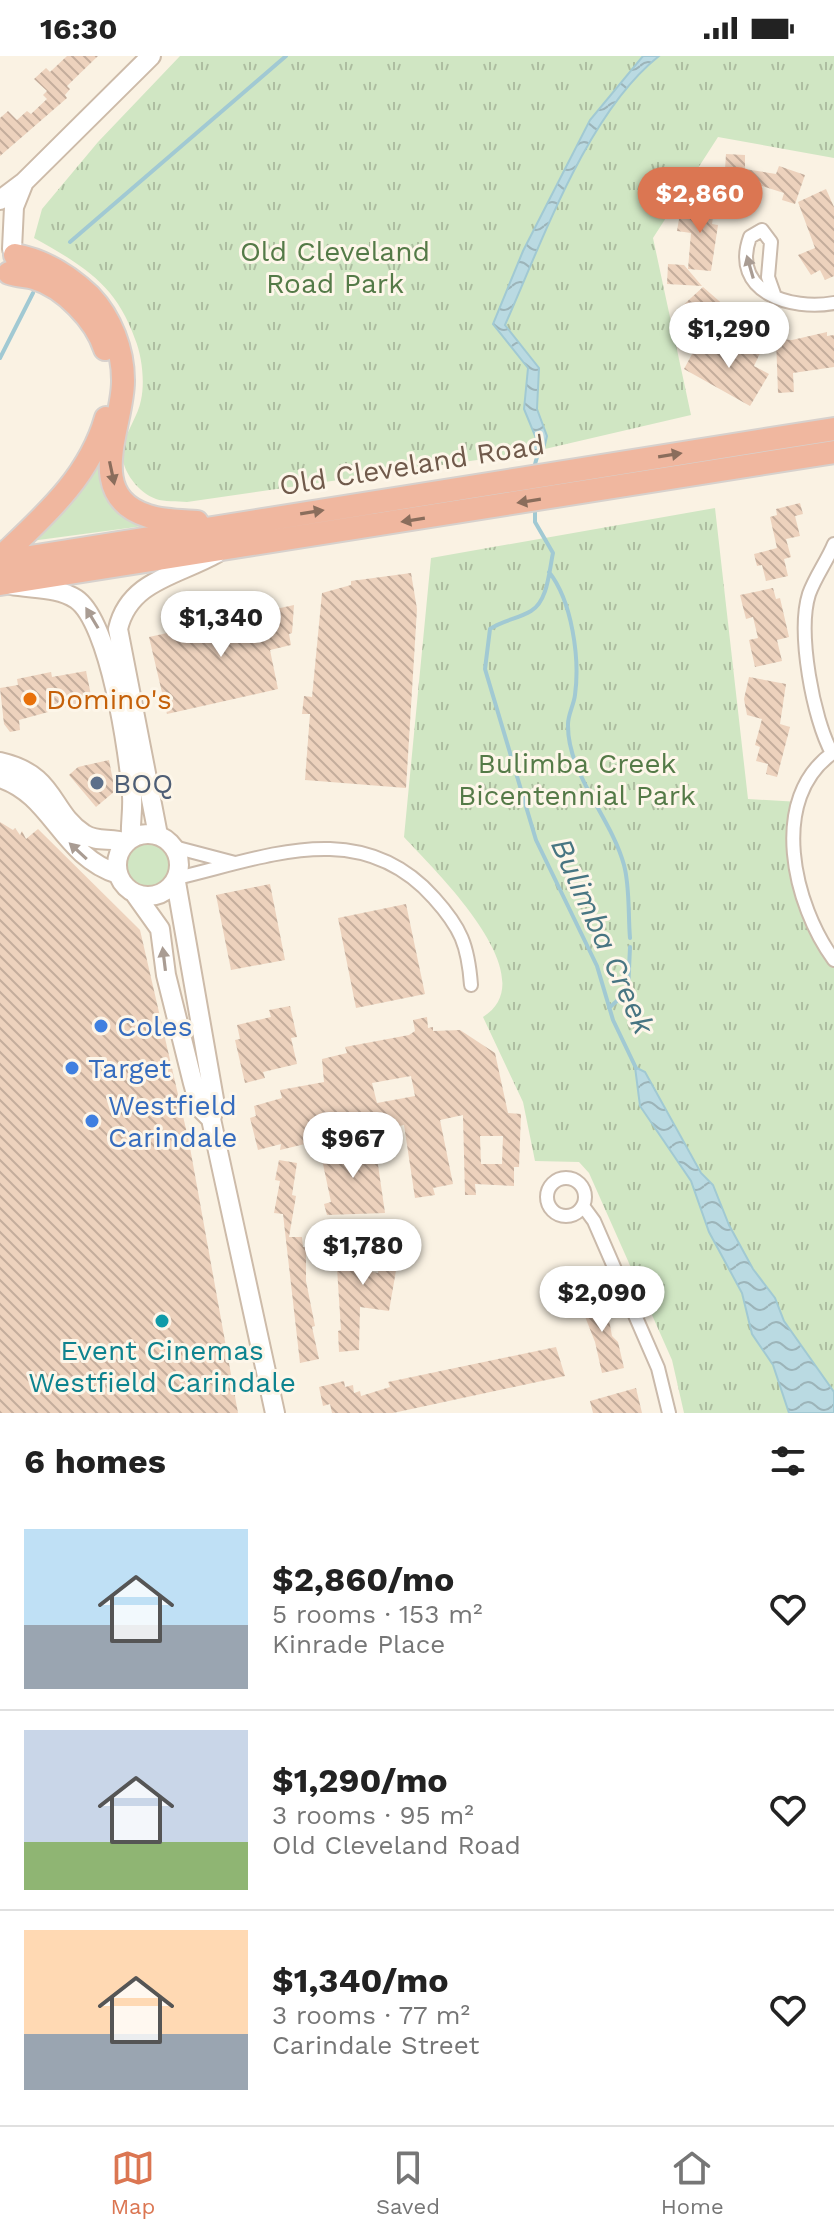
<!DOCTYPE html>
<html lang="en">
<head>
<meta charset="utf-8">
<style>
  body { margin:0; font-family:"Work Sans",sans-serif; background:#f2f2f2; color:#222; height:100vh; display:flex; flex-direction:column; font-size:30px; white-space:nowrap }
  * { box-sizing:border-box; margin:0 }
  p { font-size:26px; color:#767676 }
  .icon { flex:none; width:44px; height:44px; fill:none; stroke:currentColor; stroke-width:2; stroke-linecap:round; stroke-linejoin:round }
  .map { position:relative; height:1357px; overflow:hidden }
  .panel { display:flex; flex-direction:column; background:#fff; flex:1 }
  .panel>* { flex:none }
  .price { position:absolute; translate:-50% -68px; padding:0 18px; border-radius:28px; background:#fff; color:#222; font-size:26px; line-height:52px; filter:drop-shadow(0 2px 4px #0008) }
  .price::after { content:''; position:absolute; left:50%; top:48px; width:24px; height:18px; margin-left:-12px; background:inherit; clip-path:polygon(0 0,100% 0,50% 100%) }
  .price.selected { background:#db7652; color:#fff }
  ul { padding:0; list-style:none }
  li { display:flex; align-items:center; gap:24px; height:200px; padding:0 24px }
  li+li { border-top:2px solid #e0e0e0 }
  li span { display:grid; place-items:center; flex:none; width:224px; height:160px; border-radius:0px; color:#555 }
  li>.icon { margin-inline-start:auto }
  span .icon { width:96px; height:96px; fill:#fffc; stroke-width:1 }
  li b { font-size:34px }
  h2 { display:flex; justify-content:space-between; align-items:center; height:96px; padding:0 24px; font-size:34px }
  .status { display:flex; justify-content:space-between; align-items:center; height:56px; padding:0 40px; background:#fff; direction:ltr }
  .status svg { height:22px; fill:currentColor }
  .menu { display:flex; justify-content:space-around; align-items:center; height:112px; border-top:2px solid #e0e0e0; background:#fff; font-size:22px; color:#767676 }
  .menu a { display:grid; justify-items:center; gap:4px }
  .menu .selected { color:#db7652 }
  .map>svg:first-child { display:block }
  .grass { fill:#d0e6c3 }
  .park { fill:url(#park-tufts) }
  .water { fill:url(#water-waves); stroke:#a1c9d3; stroke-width:2 }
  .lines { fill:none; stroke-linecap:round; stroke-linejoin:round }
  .stream { stroke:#a1c9d3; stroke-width:4 }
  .building { fill:url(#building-back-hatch); fill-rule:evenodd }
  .street-casing { stroke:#cabaab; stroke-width:16 }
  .secondary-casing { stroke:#cdbba9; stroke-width:22 }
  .highway-casing { stroke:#d7d1cd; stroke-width:26 }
  .street { stroke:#fff; stroke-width:12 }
  .secondary { stroke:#fff; stroke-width:18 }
  .highway { stroke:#f0b79f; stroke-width:22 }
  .oneway { fill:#a99c93 }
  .oneway2 { fill:#8a6d5c }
  .food-dot { fill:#e8710a; stroke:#fdf6e9; stroke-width:3 }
  .service-dot { fill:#5c6f8a; stroke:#fdf6e9; stroke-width:3 }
  .shop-dot { fill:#3f7fe0; stroke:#fdf6e9; stroke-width:3 }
  .culture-dot { fill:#0f9aa8; stroke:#fdf6e9; stroke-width:3 }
  .labels { text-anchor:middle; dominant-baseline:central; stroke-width:6; stroke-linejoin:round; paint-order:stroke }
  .park-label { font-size:28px; fill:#547a47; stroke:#fdf6e9 }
  .street-label { font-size:28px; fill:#705a4b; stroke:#fdf6e9 }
  .food-label { font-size:28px; fill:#c56008; stroke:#fdf6e9; text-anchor:start }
  .service-label { font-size:28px; fill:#4e5e75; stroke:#fdf6e9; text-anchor:start }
  .shop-label { font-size:28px; fill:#366cbe; stroke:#fdf6e9; text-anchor:start }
  .culture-label { font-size:28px; fill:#0d838f; stroke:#fdf6e9 }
  .water-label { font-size:30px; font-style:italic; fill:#477582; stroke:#fdf6e9 }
</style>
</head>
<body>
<div class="status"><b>16:30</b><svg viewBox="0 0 49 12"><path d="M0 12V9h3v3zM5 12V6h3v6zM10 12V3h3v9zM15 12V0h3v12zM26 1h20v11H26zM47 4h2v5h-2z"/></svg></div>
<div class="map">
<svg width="834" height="1357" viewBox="0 0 834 1357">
  <defs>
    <pattern id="park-tufts" width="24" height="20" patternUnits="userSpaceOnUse" patternTransform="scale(2)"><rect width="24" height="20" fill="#d0e6c3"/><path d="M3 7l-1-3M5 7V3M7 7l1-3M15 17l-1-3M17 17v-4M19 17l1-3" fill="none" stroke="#adbda0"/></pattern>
    <pattern id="water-waves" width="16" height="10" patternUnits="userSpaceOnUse" patternTransform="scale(2)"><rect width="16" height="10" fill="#badae2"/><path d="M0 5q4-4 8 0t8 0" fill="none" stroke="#9cb4b9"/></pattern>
    <pattern id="building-back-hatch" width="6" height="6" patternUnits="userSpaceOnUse" patternTransform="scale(2)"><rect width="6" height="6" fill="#edd2bd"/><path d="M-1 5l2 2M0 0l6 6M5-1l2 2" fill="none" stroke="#c4ad9c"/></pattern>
  </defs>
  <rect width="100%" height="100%" fill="#faf2e3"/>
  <path class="grass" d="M96 397 105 400 151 469 31 485Z
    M125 811a23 23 0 1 1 46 0a23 23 0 1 1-46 0Z"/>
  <path class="park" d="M180 0H834V102L718 81 653 182 691 359 532 396 187 446C177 445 164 446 156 443 136 436 118 410 123 390 127 374 138 360 141 344 145 326 142 300 135 283 116 228 82 209 34 182L42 153 98 86Z
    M715 452 748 743 800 746 796 823 834 904V1357H684L672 1304 589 1117 579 1106 535 1105 523 1046 483 961C547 921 435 815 404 781L431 502Z"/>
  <path class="water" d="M643 0H659C587 57 542 186 505 269L539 312 537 353 547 380 544 393 532 396 536 382 524 353 528 312 493 268 523 195 590 64Z
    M635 1011 645 1016 701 1117 713 1129 729 1169 753 1213 775 1242 784 1265 834 1336V1357H789L773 1309 752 1278 742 1237 709 1176 691 1125 640 1050Z"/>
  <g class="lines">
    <path class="stream" d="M70 186 286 0
      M0 302 33 237
      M534 412 540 390
      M535 452V466L553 497C549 515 548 545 531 555 518 563 503 564 490 573L485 613 536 784 597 910 613 964 636 1012
      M549 516C572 545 580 602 575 639 574 648 568 659 568 668 567 718 611 761 624 809 630 831 628 859 630 882
      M609 952 628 935 630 891"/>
  </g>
  <path class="building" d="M67 0H98L67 30 70 33 65 39 67 42 0 100V62L8 55 17 64 27 55 31 58 47 43 43 39 47 35 34 23 46 12 50 16Z
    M726 98 745 99V113L776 118 779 110 805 119 795 148 782 144 784 137 759 129V133L711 131 712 112 725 113Z
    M826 133 834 151V220L825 224 820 214 811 219 798 199 815 192 798 146Z
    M690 144 711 147 709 160 713 161 712 168 718 169 711 215 688 213 691 177 677 175 680 157 688 158Z
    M668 208 684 209 702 230 667 228Z
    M703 231 726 251 694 280 682 265 688 260 680 252Z
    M827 276V280L834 279V311L793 317 794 336 778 337 776 283 792 284Z
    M699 285 720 296 724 288 742 297 747 288 761 295 754 310 769 318 750 350 684 313Z
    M800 447 803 458 795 460 800 480 786 483 791 501 784 503 788 520 766 525 762 509 757 510 754 498 777 492 770 461 777 459 776 453Z
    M411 517 417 553 406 732 305 724 310 658H302L304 640 312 641 322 537 351 529V525Z
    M773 532 776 543 780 542 789 581 777 584 782 605 755 611 749 584 758 582 753 561 746 563 740 539Z
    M294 549 292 577 289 578 291 589 270 594 278 633 167 658 149 581Z
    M86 615 92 644 19 664 20 674 10 676 4 668 0 632 18 629 17 623 51 616 52 621Z
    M749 621 786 628 780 668 790 671 777 721 766 718 768 708 756 705 760 691 755 689 762 663 747 659 744 643Z
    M109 704 115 735 96 751 69 719 78 711Z
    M0 766 13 774 15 772 20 779 22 775 26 783 38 773 140 874 189 1086 238 1357H0Z
    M270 828 285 904 231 914 216 839Z
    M406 848 425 938 356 952 338 862Z
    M290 950 297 981 291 982 297 1008 263 1016 265 1022 245 1027 235 984 240 983 237 969 271 961 269 954Z
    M427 961 428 972 433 971V975L460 974 495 997 508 1057 521 1058 519 1111H514V1130L475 1128 476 1139H465L463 1059 440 1064 453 1128 433 1132 435 1139 415 1142 404 1069 389 1072 387 1065 309 1082V1087L280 1094 281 1088 258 1094 250 1062 256 1060 254 1050 282 1042 280 1034 324 1026 322 1003 347 997 345 991 409 979 415 975 413 964ZM411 1020 415 1040 377 1047 372 1027ZM480 1080H503L502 1108H481Z
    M383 1086 384 1102H377L385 1157 327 1159 324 1148 331 1146 319 1089 340 1088 342 1099 361 1101V1087Z
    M279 1104 297 1107 292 1139 296 1140 289 1181H302L303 1191H306V1225L315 1270 312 1271 319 1303 300 1307 283 1158 274 1157 280 1125 275 1124Z
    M383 1178 402 1180 389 1255 360 1251 359 1294 339 1296 338 1275 341 1274 335 1181 353 1180 355 1213 378 1217Z
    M595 1236 598 1252 609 1264 612 1280 618 1286 624 1312 602 1317 595 1286 577 1240Z
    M556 1291 565 1320 393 1357H332L330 1348 323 1350 319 1331 344 1325 345 1331 353 1329 354 1337 360 1335 361 1340 390 1331 388 1326Z
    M636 1332 642 1357H593L590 1345Z"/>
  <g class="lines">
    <g class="street-casing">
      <path id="street" d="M774 238 768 221 771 186 762 174 750 181C730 236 791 255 834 247
        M834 696C767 742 794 850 834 904
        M832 697C813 663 797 576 809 538 815 521 827 505 834 488
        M174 791 235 807
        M177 822C267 801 361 760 434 842 461 872 468 889 471 929
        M547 1141a19 19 0 1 1 38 0a19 19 0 1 1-38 0Z
        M583 1150 594 1165 658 1312 669 1357"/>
    </g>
    <g class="secondary-casing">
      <path id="secondary" d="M0 144 24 126 151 0
        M12 193 14 151 24 126
        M11 529C33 533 58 531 76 543 110 566 129 698 132 740 133 755 130 768 131 783
        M0 706C57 719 49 755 84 778 97 787 112 781 126 787
        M0 722C53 739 61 800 118 818
        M117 809a31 31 0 1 1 62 0a31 31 0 1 1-62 0Z
        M158 779 118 573C129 524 179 519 217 497
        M176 826 215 1049 211 1063 275 1357
        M135 838 160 873 166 919 193 1027 200 1052 211 1063"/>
    </g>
    <g class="highway-casing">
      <path id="highway" d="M15 199C43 204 69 220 90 240 111 262 123 294 123 324 124 368 82 439 148 460 163 465 181 465 197 466
        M9 217C18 220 26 220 34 222 64 231 96 264 105 293
        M0 502C43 461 89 422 106 362
        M0 506 834 373
        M0 528 834 396"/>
    </g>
    <use href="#street" class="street"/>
    <use href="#secondary" class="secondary"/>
    <use href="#highway" class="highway"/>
  </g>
  <defs><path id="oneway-solid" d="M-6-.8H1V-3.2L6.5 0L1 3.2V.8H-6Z" transform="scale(2)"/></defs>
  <g class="oneway">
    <use href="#oneway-solid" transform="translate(750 211) rotate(-106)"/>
    <use href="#oneway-solid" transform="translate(92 562) rotate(-121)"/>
    <use href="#oneway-solid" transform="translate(78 795) rotate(-137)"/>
    <use href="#oneway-solid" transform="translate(164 903) rotate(-97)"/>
  </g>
  <g class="oneway2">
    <use href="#oneway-solid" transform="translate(670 399) rotate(-9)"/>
    <use href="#oneway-solid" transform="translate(112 417) rotate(78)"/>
    <use href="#oneway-solid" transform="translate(529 445) rotate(171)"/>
    <use href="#oneway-solid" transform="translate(312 456) rotate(-9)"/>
    <use href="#oneway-solid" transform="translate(413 464) rotate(171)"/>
  </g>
  <circle class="food-dot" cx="30" cy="643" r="8"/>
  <circle class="service-dot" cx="97" cy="727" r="8"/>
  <g class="shop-dot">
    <circle cx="101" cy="970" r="8"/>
    <circle cx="72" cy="1012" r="8"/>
    <circle cx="92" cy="1065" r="8"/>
  </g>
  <circle class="culture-dot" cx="162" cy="1265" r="8"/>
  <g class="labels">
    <g class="park-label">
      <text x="335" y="195">Old Cleveland<tspan x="335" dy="32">Road Park</tspan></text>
      <text x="577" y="707">Bulimba Creek<tspan x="577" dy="32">Bicentennial Park</tspan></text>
    </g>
    <g class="street-label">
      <text transform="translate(412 409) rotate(-9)">Old Cleveland Road</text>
    </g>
    <g class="food-label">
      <text x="46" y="643">Domino's</text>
    </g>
    <g class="service-label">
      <text x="113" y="727">BOQ</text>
    </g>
    <g class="shop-label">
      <text x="117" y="970">Coles</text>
      <text x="88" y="1012">Target</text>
      <text x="108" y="1049">Westfield<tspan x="108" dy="32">Carindale</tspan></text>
    </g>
    <g class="culture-label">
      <text x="162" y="1294">Event Cinemas<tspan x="162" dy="32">Westfield Carindale</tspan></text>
    </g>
    <g class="water-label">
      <text transform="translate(603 880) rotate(66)">Bulimba Creek</text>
    </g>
  </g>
</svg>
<b class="price selected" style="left:700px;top:179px">$2,860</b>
<b class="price" style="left:729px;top:314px">$1,290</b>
<b class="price" style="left:221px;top:603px">$1,340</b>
<b class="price" style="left:353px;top:1124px">$967</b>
<b class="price" style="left:363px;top:1231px">$1,780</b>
<b class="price" style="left:602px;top:1278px">$2,090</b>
</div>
<section class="panel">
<h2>6 homes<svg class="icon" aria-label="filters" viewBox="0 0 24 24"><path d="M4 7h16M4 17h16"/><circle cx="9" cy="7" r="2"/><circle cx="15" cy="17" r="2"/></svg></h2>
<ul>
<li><span style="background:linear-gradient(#bfe0f5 60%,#9aa5b1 0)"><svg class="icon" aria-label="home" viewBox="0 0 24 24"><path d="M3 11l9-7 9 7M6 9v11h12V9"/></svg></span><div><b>$2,860/mo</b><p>5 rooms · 153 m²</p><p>Kinrade Place</p></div><svg class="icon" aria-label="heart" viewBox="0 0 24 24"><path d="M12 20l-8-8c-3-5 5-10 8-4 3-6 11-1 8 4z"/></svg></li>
<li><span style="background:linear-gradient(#c9d6e8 70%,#8fb573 0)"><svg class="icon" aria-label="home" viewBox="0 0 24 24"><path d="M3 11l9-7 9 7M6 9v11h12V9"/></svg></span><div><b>$1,290/mo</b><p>3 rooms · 95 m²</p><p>Old Cleveland Road</p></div><svg class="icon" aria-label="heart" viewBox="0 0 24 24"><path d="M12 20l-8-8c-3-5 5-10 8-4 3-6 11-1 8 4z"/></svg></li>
<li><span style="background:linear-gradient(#ffd9b3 65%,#9aa5b1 0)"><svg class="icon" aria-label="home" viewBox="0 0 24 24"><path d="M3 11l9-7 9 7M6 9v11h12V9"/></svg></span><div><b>$1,340/mo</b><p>3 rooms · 77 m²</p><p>Carindale Street</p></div><svg class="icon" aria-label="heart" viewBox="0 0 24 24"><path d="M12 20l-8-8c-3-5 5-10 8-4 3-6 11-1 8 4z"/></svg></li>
</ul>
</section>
<nav class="menu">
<a class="selected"><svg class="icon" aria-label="map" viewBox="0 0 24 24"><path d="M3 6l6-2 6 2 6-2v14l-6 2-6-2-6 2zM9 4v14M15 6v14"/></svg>Map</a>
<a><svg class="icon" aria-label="saved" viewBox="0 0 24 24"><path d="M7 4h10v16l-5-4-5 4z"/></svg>Saved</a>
<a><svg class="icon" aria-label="home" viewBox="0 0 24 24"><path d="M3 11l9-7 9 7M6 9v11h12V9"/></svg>Home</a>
</nav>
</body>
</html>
